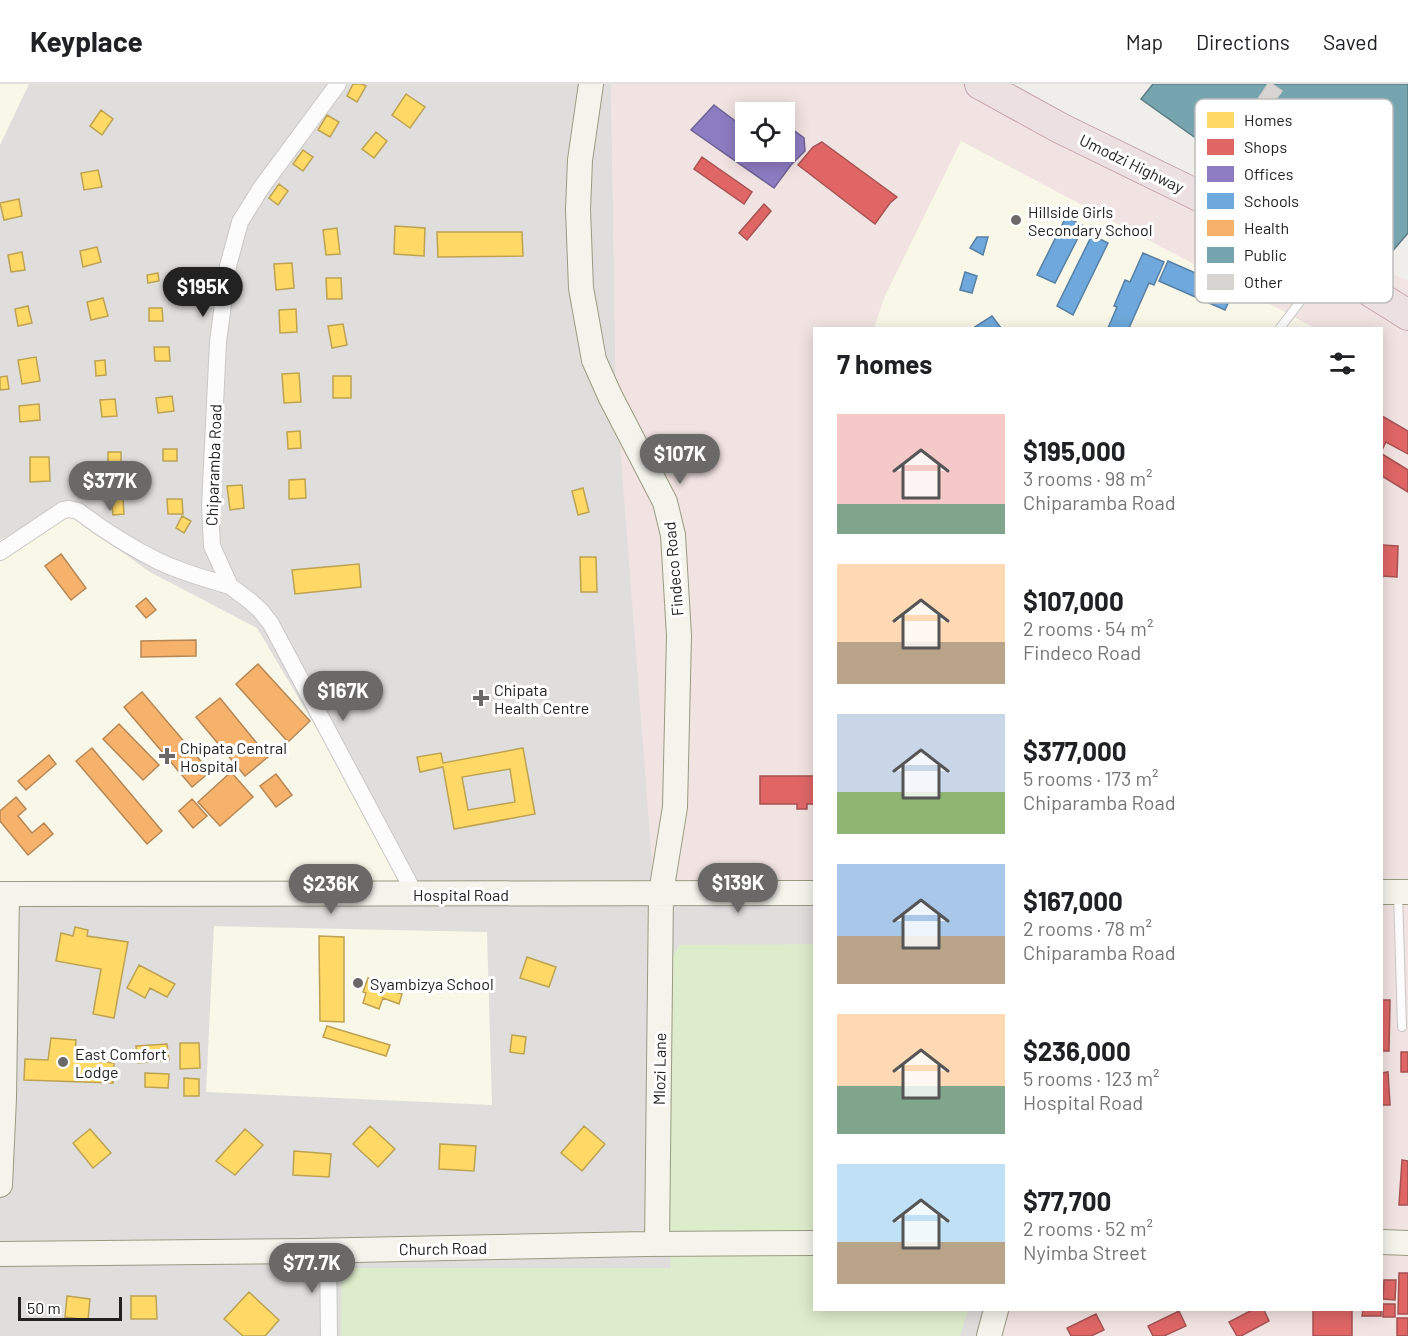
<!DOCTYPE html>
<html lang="en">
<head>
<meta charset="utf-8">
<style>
  body { margin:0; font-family:Barlow,sans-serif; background:#f6f6f6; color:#202124; height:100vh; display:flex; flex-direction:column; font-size:22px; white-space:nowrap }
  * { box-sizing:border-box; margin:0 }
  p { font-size:20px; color:#757577 }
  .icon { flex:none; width:33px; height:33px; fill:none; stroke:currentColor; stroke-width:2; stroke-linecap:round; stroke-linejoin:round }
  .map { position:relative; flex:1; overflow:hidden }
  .drawer { position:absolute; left:813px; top:243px; width:570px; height:984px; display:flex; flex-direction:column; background:#fff; border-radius:0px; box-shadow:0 3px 15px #0003 }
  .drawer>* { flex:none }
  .fabs { position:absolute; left:735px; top:18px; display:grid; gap:12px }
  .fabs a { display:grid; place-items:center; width:60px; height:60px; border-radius:0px; background:#fff; box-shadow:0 3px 15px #0003; font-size:30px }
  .scale { position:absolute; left:18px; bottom:15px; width:104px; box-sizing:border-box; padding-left:6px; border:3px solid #222; border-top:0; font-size:16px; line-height:21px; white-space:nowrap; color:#222; -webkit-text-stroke:4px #fff; paint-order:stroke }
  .price { position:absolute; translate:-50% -51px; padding:0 14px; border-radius:21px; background:#6a6968; color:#fff; font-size:20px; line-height:39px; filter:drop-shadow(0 2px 3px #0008) }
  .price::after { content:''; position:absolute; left:50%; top:36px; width:18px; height:14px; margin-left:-9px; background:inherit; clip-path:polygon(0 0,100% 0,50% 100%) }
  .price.current { background:#222; color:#fff }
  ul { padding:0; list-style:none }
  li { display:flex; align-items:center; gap:18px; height:150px; padding:0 24px }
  li span { display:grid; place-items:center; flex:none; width:168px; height:120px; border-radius:0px; color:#555 }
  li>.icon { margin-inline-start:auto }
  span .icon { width:72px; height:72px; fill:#fffc; stroke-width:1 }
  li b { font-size:26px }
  h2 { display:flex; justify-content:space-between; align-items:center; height:72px; padding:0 24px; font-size:26px }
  header { display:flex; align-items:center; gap:36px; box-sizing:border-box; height:84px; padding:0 30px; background:#fff; border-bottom:2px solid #e0e0e0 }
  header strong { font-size:28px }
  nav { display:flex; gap:33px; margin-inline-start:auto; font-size:21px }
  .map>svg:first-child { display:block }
  .residential { fill:#dfdedc }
  .commercial { fill:#f1e3e1; fill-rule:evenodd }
  .education { fill:#f8f7e8 }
  .grass { fill:#ddeccb }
  .homes { fill:#ffd966; stroke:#bda252; stroke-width:1.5; fill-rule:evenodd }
  .shops { fill:#e06666; stroke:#a75252; stroke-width:1.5 }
  .offices { fill:#8e7cc3; stroke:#6e6193; stroke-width:1.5 }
  .schools { fill:#6fa8dc; stroke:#5880a4; stroke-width:1.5 }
  .health { fill:#f6b26b; stroke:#b68755; stroke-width:1.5 }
  .public { fill:#76a5af; stroke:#5d7e85; stroke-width:1.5 }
  .building { fill:#d7d4d2; stroke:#d3d0cc; stroke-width:1.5 }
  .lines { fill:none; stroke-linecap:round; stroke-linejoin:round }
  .lane-casing { stroke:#c9c8c7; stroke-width:10 }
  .street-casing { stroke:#c9c8c7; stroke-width:18 }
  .secondary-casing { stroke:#999a82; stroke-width:26 }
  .highway-casing { stroke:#c5a2ac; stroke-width:32 }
  .lane { stroke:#fdfcfc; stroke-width:8 }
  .street { stroke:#fdfcfc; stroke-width:16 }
  .secondary { stroke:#f4f4ed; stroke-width:24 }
  .highway { stroke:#ece0e2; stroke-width:30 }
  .poi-dot { fill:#6a6968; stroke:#fff; stroke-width:2 }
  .labels { text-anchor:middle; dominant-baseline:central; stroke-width:6; stroke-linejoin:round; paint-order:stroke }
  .street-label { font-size:16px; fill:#222; stroke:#fff }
  .poi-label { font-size:16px; fill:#222; stroke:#fff; text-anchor:start }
  .key { fill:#fff; stroke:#bdbdbd; stroke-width:1.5 }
  .key-label { font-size:16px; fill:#222 }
</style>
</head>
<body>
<header>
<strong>Keyplace</strong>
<nav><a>Map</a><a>Directions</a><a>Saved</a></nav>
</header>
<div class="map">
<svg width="1408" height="1252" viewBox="0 0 1408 1252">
  <rect width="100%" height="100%" fill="#f0eeeb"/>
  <path class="residential" d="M0 0H611L616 309 814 807V1226H997L990 1252H0Z"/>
  <path class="commercial" d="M611 0H991L1408 197V1252H996L1001 1226H1382V244H814V807L654 806 616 309ZM746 28H784V68H746Z"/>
  <path class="education" d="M0 0H29L0 61Z
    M961 57 1315 244H874L884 214Z
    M63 426 150 488 257 544 415 810 0 800V456Z
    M214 842 487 848 492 1021 206 1008Z"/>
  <path class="grass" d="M814 860V1226H968L960 1252H341L342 1184H671L668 1137 666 882 680 861Z"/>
  <path class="homes" d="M353 0H362L366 2 357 18 347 12Z
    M1327 0H1334L1348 10 1337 25 1319 11Z
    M1364 0H1388L1392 3 1380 18 1361 4Z
    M1210 2 1219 9 1212 18 1203 10Z
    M1398 7 1408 15 1407 37 1387 22Z
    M406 10 425 23 410 44 392 31Z
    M101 26 113 35 102 51 90 42Z
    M327 31 339 38 330 53 318 46Z
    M1379 32 1399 47 1388 63 1367 48Z
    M376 48 387 57 374 74 362 65Z
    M1405 52 1408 54V76L1394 66Z
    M303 66 313 73 303 87 293 80Z
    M98 86 102 103 84 106 81 89Z
    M279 100 288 107 278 121 269 114Z
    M1400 111 1408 117V136L1406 139 1389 127Z
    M19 115 22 132 4 136 0 119Z
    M1380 135 1398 149 1388 163 1369 149Z
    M395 142 425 144 424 172 394 170Z
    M337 144 340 170 326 171 323 146Z
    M437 148H522L523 172 438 173Z
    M97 163 101 178 83 183 80 167Z
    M22 168 25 186 11 188 8 171Z
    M292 179 294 204 276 206 274 180Z
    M158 189 159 197 148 199 147 191Z
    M326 194H341L342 215H327Z
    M103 214 108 232 91 236 87 218Z
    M28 222 32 239 18 242 15 225Z
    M149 224H162L163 237H149Z
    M296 225 297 248 280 249 279 226Z
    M343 240 347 261 332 264 328 242Z
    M154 263H169L170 277H155Z
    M36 273 40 297 22 300 18 276Z
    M105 276 106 291 96 292 95 277Z
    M299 289 301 318 284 319 282 290Z
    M7 292 9 305 0 306V293Z
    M333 292H351V314H333Z
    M172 312 174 327 158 329 156 314Z
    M115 315 117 332 102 333 100 316Z
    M39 320 40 336 20 338 19 322Z
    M300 347 301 364 288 365 287 348Z
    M163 365H177V377H163Z
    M108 368H121V380H108Z
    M30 373H49L50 397 30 398Z
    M305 395 306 414 289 415V396Z
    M242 401 244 424 230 426 227 402Z
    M583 404 589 428 578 431 572 407Z
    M123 414 124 430 113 431 111 415Z
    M167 415H182L183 430H168Z
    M182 432 191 437 184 449 176 444Z
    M580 473H596L597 508H581Z
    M359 480 361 503 295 510 292 486Z
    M523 664 535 730 454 745 443 683 420 688 417 673 441 669 443 679ZM510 685 515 718 468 726 462 693Z
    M75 843 88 846 87 852 128 858 114 934 93 930 101 885 56 877 61 849 73 852Z
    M319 852 344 853V938L320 937Z
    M527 873 556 883 549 903 520 894Z
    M139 881 175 900 167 913 150 904 145 914 127 904Z
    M368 894 391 902 389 906 402 910 399 920 383 914 379 925 363 919 366 909 363 908Z
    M327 942 390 961 386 972 323 953Z
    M512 951 526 953 524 970 510 968Z
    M51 954 76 956 75 975 114 979 113 999 24 996 25 975 48 976Z
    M180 959H199L200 984 180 985Z
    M167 960 169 976 138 979 136 962Z
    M145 989 169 990 168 1004 145 1003Z
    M184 994 199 995V1012H184Z
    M370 1042 395 1065 378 1083 353 1060Z
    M584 1042 605 1060 582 1087 561 1069Z
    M90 1045 111 1069 93 1084 73 1059Z
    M245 1045 263 1061 235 1091 216 1077Z
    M440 1060 476 1062 474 1087 439 1085Z
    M294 1067 331 1070 329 1093 293 1091Z
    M249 1208 279 1236 265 1252H243L224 1235Z
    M67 1212 90 1215 88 1236 65 1233Z
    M131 1212H156L157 1235H131Z"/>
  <path class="shops" d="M822 58 897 113 890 119 875 140 798 81 813 63Z
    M702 73 752 108 744 120 694 85Z
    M764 120 771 127 747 156 739 149Z
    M1382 332 1408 347V370L1386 358 1382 366Z
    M1382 370 1408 386V408L1382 392Z
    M1382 461 1398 462 1397 493 1382 492Z
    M760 692H814V720H807V725H797V720H760Z
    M1382 916H1390L1389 967H1382Z
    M1401 968H1408V988H1401Z
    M1388 988 1390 1021H1382V989Z
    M1402 1076 1408 1077V1121H1399Z
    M1399 1189H1408V1230H1398Z
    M1384 1196H1396L1395 1216 1383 1215Z
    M1383 1220H1395V1233H1383Z
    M1252 1226H1264L1269 1237 1241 1252H1237L1229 1238Z
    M1313 1226H1352V1252H1313Z
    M1363 1226H1381V1232H1362Z
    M1179 1227 1186 1242 1164 1252H1153L1148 1242Z
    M1096 1230 1104 1246 1091 1252H1071L1067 1244Z
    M1397 1234H1408V1252H1397Z"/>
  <path class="offices" d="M714 21 746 45V68H784V46L792 45 804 54 805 67 791 81 774 104 691 46Z"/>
  <path class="schools" d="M1066 133 1084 142 1055 199 1037 191Z
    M1092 151 1108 159 1073 231 1057 222Z
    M977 153H988L983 171 970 164Z
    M1143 169 1164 178 1154 201 1149 199 1129 244H1108L1117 223 1114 222 1125 196 1130 198Z
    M1168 177 1234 206 1225 226 1159 197Z
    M965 188 977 192 972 209 960 206Z
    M992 232 1001 244H976L975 243Z"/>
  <path class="health" d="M61 470 86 504 71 516 45 482Z
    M146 514 156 526 146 534 136 522Z
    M196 556V572L141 573V557Z
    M258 580 310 637 288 658 236 600Z
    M142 608 210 688 192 703 124 623Z
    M220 614 268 673 245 692 196 633Z
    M119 640 159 681 143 696 103 655Z
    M92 664 162 747 147 760 76 677Z
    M49 671 56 680 26 706 18 697Z
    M231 688 253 713 220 742 198 718Z
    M276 690 292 711 276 723 260 702Z
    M16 713 26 725 18 732 32 749 44 739 53 750 28 771 0 737V727Z
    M192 715 207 732 193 744 179 727Z"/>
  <path class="public" d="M1153 0H1408V149L1378 184 1141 15Z"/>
  <path class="building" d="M1268 0H1272L1282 7 1264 32 1252 24Z"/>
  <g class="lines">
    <g class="lane-casing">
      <path id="lane" d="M1280 244 1324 186
        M1398 809 1402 943"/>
    </g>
    <g class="street-casing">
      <path id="street" d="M338 0 261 104 240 138 228 182 218 258 210 422 212 462 230 502 250 517 261 527 271 540 415 810
        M0 468 63 426 69 425 78 427C103 446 130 463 158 477 181 488 206 495 230 502
        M328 1167 329 1252"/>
    </g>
    <g class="secondary-casing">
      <path id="secondary" d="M591 0 580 76 578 126 581 204 594 276 610 312 665 418 673 451 679 552 675 723 661 809 657 1160
        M1382 808H1408
        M0 810 814 809
        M0 1101 4 1014 7 810
        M1382 1158 1408 1159
        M0 1170 307 1167 646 1160 814 1159
        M989 1252 996 1226"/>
    </g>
    <g class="highway-casing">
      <path id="highway" d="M980 0 1060 44 1244 134 1328 181 1408 231"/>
    </g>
    <use href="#lane" class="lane"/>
    <use href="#street" class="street"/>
    <use href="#secondary" class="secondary"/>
    <use href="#highway" class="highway"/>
  </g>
  <g class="poi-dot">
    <circle cx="1016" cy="136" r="6"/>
    <path d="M478 605h6v6h6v6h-6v6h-6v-6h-6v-6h6z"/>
    <path d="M164 663h6v6h6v6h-6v6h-6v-6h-6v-6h6z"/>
    <circle cx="358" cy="899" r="6"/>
    <circle cx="63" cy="978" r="6"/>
  </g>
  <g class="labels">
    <g class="street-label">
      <text transform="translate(1132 79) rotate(26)">Umodzi Highway</text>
      <text transform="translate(213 381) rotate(-88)">Chiparamba Road</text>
      <text transform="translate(673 485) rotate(-95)">Findeco Road</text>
      <text x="461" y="810">Hospital Road</text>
      <text transform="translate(659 985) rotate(-89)">Mlozi Lane</text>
      <text transform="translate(443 1164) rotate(-1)">Church Road</text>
    </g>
    <g class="poi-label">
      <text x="1028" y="127">Hillside Girls<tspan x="1028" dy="18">Secondary School</tspan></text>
      <text x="494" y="605">Chipata<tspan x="494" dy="18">Health Centre</tspan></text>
      <text x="180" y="663">Chipata Central<tspan x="180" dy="18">Hospital</tspan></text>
      <text x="370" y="899">Syambizya School</text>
      <text x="75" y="969">East Comfort<tspan x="75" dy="18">Lodge</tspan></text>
    </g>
  </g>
  <rect x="1195" y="15" width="198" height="204" rx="9" class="key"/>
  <rect x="1207" y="28" width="27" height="16" fill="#ffd966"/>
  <rect x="1207" y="55" width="27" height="16" fill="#e06666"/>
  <rect x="1207" y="82" width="27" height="16" fill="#8e7cc3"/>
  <rect x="1207" y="109" width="27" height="16" fill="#6fa8dc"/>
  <rect x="1207" y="136" width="27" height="16" fill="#f6b26b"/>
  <rect x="1207" y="163" width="27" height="16" fill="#76a5af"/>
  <rect x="1207" y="190" width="27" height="16" fill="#d7d4d2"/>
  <g class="key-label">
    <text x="1244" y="42">Homes</text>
    <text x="1244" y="69">Shops</text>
    <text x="1244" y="96">Offices</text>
    <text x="1244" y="123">Schools</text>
    <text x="1244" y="150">Health</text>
    <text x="1244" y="177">Public</text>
    <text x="1244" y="204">Other</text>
  </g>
</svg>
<div class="fabs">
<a><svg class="icon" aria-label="locate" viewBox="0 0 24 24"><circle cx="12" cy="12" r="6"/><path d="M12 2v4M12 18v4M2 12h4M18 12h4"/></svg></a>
</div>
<div class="scale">50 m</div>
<b class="price current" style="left:203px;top:234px">$195K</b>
<b class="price" style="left:680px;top:401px">$107K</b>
<b class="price" style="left:110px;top:428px">$377K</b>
<b class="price" style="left:343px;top:638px">$167K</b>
<b class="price" style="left:738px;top:830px">$139K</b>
<b class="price" style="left:331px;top:831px">$236K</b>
<b class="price" style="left:312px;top:1210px">$77.7K</b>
<section class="drawer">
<h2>7 homes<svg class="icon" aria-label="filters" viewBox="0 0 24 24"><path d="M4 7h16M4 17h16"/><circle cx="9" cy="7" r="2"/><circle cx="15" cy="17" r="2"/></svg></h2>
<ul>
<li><span style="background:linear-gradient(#f6c9c9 75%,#7fa58c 0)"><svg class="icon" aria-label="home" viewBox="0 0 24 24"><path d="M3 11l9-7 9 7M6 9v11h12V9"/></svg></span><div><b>$195,000</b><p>3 rooms · 98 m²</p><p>Chiparamba Road</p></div></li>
<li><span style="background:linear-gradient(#ffd9b3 65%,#b9a48a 0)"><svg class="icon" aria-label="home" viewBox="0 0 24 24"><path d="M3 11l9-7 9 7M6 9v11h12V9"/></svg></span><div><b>$107,000</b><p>2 rooms · 54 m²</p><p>Findeco Road</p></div></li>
<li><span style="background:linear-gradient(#c9d6e8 65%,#8fb573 0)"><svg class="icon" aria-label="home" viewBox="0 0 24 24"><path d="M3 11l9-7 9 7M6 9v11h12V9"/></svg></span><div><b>$377,000</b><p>5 rooms · 173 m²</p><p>Chiparamba Road</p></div></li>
<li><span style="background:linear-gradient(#a9c7e8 60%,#b9a48a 0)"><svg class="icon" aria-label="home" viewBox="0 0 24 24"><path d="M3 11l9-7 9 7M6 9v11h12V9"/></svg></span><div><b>$167,000</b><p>2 rooms · 78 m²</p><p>Chiparamba Road</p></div></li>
<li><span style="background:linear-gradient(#ffd9b3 60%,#7fa58c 0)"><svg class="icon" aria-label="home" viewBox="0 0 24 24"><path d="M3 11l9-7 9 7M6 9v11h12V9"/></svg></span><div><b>$236,000</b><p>5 rooms · 123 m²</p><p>Hospital Road</p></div></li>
<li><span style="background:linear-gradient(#bfe0f5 65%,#b9a48a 0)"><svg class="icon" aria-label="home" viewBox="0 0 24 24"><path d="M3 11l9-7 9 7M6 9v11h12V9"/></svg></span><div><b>$77,700</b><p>2 rooms · 52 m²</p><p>Nyimba Street</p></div></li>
</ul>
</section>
</div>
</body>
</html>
